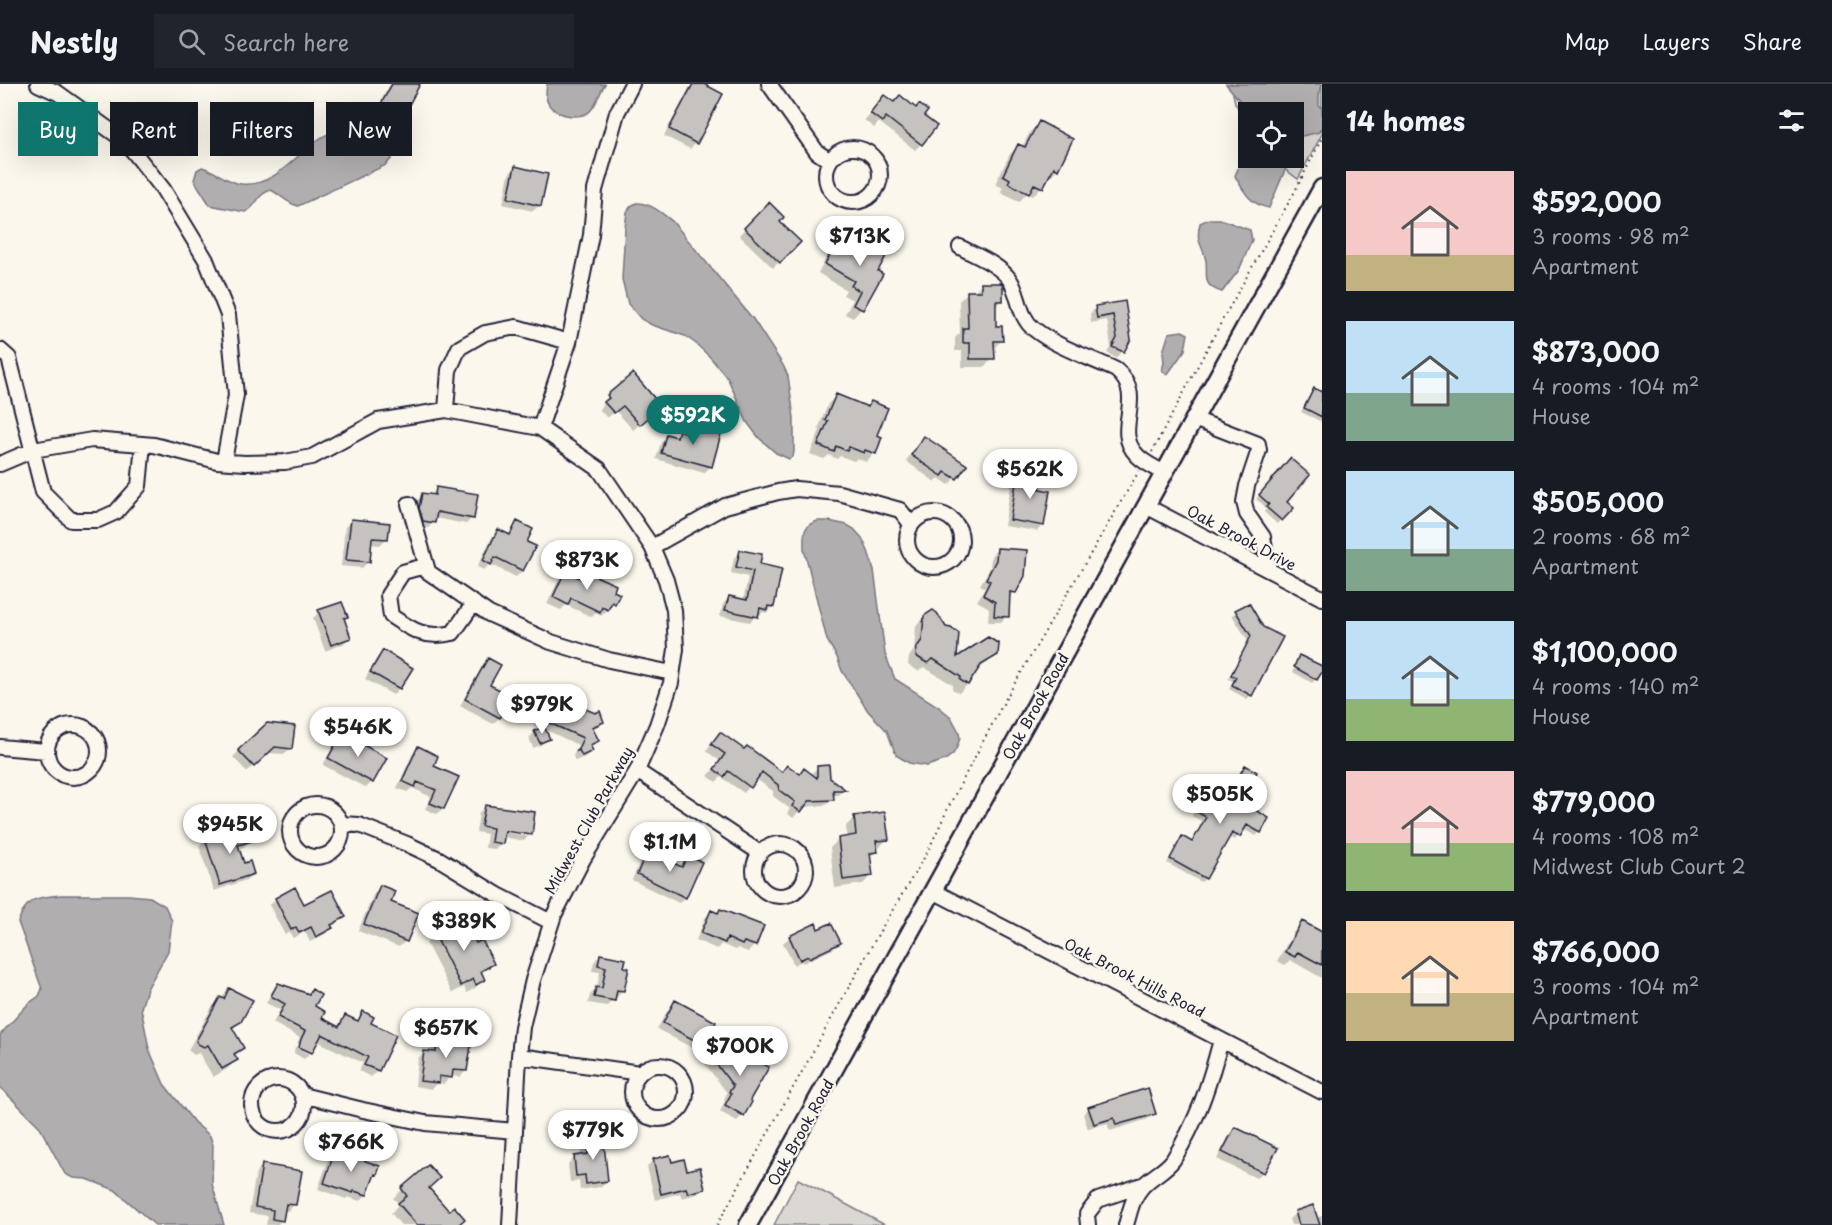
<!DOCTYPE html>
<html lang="en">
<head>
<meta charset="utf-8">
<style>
  body { margin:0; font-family:"Playpen Sans",sans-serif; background:#20242c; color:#f1f3f6; height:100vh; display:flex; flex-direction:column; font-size:22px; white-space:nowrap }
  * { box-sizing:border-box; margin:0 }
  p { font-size:20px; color:#9ea1a6 }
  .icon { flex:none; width:33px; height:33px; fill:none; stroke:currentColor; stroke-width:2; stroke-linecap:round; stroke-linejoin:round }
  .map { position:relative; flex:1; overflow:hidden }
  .sheet { display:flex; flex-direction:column; background:#171b24; width:510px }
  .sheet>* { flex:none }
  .hud { position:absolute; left:18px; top:18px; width:570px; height:54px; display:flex; gap:12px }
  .controls { position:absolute; left:1238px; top:18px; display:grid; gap:12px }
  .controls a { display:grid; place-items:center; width:66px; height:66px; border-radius:0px; background:#171b24; box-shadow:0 6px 24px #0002; font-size:30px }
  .price { position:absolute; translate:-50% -51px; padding:0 14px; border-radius:21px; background:#fff; color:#222; font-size:20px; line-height:39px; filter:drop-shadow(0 2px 3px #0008) }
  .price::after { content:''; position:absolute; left:50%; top:36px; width:18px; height:14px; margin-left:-9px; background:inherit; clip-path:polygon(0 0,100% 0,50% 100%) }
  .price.selected { background:#0f766e; color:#fff }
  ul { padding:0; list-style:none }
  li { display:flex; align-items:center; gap:18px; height:150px; padding:0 24px }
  li span { display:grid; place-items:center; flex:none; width:168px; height:120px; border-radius:0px; color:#555 }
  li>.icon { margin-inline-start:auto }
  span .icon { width:72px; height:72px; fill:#fffc; stroke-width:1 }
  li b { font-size:26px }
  h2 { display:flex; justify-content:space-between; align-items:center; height:72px; padding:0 24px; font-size:26px }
  .tag { padding:0 21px; border-radius:0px; background:#171b24; box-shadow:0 6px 24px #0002; font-size:21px; line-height:54px }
  .tag.selected { background:#0f766e; color:#fff }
  header { display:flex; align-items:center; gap:36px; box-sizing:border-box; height:84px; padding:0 30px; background:#171b24; border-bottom:2px solid #363941 }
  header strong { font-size:28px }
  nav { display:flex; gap:33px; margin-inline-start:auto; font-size:21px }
  .search { width:420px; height:54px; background:#20242c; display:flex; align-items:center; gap:15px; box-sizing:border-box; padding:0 21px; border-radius:0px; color:#9ea1a6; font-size:22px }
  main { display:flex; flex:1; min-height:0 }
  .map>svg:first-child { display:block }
  .green { fill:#dbd8d3; stroke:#7e7d87; stroke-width:1.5 }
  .water { fill:#b1aeb0; stroke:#787681; stroke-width:1.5 }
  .shadow { fill:#0003; fill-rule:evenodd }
  .building { fill:#c6c2c0; stroke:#22223b; stroke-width:1.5 }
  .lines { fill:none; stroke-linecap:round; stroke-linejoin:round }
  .minor-casing { stroke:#22223b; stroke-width:18 }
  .major-casing { stroke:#22223b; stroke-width:21 }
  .path { stroke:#22223b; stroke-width:2; stroke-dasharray:1.5 4.5; stroke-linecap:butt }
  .minor { stroke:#fbf7ec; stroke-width:14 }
  .major { stroke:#fbf7ec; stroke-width:16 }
  .labels { text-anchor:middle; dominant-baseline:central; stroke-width:5; stroke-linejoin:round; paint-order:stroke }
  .street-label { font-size:15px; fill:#22223b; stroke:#fbf7ec }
</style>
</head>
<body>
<header>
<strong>Nestly</strong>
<div class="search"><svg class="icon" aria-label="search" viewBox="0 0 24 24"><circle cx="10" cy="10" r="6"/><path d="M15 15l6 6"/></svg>Search here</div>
<nav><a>Map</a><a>Layers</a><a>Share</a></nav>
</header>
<main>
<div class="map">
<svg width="1322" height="1141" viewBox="0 0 1322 1141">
  <rect width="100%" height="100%" fill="#fbf7ec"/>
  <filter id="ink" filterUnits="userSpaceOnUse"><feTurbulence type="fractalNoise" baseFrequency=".0167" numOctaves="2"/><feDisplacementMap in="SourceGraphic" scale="12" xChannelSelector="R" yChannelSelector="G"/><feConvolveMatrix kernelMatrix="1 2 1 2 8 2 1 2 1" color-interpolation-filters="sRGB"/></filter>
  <g filter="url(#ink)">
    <path class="green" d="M1231 0H1322V50L1298 95 1270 74H1293V28H1248V40L1235 19Z
      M798 1095 806 1099 885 1141H774Z"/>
    <path class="water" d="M547 0H605C600 8 597 19 591 26 582 37 554 32 548 19 545 14 546 6 547 0Z
      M1226 0H1322L1319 11V22L1322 24V43L1319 48 1293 54V28H1249Z
      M337 47C351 49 388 59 392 74L386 81 298 122C287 119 281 111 271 106 256 110 257 124 245 128L210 121 194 96 197 86 202 83C216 87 227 98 241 100 274 104 295 71 319 55 324 51 331 49 337 47Z
      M1248 61V74H1290L1269 124C1250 120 1244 108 1235 92Z
      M636 119C651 119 662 129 673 138L753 235 783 281 788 292 794 334V368L793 372 789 375 776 369 759 354 747 338 728 295 710 273 695 259 685 252 652 241 641 235 628 220 622 195 625 144 627 128 631 122Z
      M1209 135H1220L1250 146 1252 156 1246 170 1239 186 1222 208C1201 201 1208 193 1206 177 1203 159 1195 161 1200 139Z
      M1182 247 1188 250 1185 266 1167 291 1162 286 1164 279 1163 268 1169 249Z
      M818 437H829L847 441 854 445 862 454 868 467 874 486 885 570 895 595 939 623 951 633 958 646 960 654 957 663 953 670 945 676 927 682 909 679 896 671 887 647 868 627 842 587 837 573 827 556 804 465C804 450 802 441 818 437Z
      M61 811H129L150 813 165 822 172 837 168 867 147 905 141 924 149 965 164 1000 194 1038 210 1052 213 1061 212 1100 224 1141H155L115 1106 87 1095 73 1094 65 1090 39 1042 0 1003V951L28 920 39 912 42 905 18 838C27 813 37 813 61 811Z"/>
    <path class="shadow" d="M390 0H418L401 31 395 37 376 27Z
      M693 0H700L696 59 690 65 664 52 689 4Z
      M878 19 893 20 922 32 921 60 915 66 879 38 874 44 864 36Z
      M1039 39 1057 85 1033 112 1027 109 1019 118 1000 108 1003 104 995 100 1010 70 1019 61 1022 63 1030 48Z
      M516 84 540 121 533 127 503 120 509 90Z
      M769 120 778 138 798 158 773 184 739 151Z
      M878 155 875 188 881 191 861 225 853 234 845 230 853 216 843 211 846 206 818 189 830 166 839 157 865 172 869 164Z
      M981 201 1002 216 994 224 995 243 1001 257 993 265V274L984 283H962V267H955V254L960 249 959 217 968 208H973Z
      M1124 219 1129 254 1122 267 1116 274 1107 269 1111 262 1107 236 1091 239 1090 230 1096 223Z
      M633 291 650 320 649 332 633 346 616 327 607 334 599 325 603 321 602 318Z
      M1314 306 1322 310V338L1301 328 1310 310Z
      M836 312 866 324 871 319 875 352 874 369 866 378 857 374 854 377 840 372 837 375 829 371 824 375 810 370 820 346 818 345 828 320Z
      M687 343 711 382 704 389 656 375 661 358 667 352 673 354 679 348H682Z
      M918 360 965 381 949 401 939 394 935 398 906 377Z
      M1286 380 1285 418 1291 424 1277 440 1264 428 1267 424 1256 415Z
      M1018 389 1038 407 1043 441 1037 447 1004 442 1012 395Z
      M437 404 472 434 466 440 435 434 434 438 428 444 417 442 414 431 416 417 423 411H431Z
      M351 437 386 455 380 461 370 460 368 478 362 484 341 482 345 443Z
      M517 438 525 458 534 463 522 487 516 493 490 480 484 486 477 483 492 453 499 447 508 451Z
      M997 465 1014 508 1009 514 1007 532 1001 538H988L989 524 977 517 985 504 980 501 990 484 991 472Z
      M740 468 758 482 773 522 767 529 763 528 760 531 757 530 750 538 720 532 723 520 729 514 743 517 748 493 731 489 734 474Z
      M565 489 581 496 588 489 612 508 614 519 601 532 596 529 592 533 566 521 561 526 547 520 559 495Z
      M1248 521 1262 544 1251 611 1247 615 1229 605 1233 597 1228 595 1248 557 1232 531Z
      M319 528 346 532 343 536 349 554 343 560 325 567 313 534Z
      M925 533 945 545 955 576 996 570 987 579 977 586 967 601 959 609 952 605 953 601 924 583 918 587 908 581 909 573 914 566 916 542Z
      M383 568 399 604 393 611 365 595 377 574Z
      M1299 573 1316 595 1312 599 1293 588 1299 575H1297Z
      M488 576V601L502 618 506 621 499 634 493 640 460 622 482 582Z
      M553 616 567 629 575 621 603 638 592 646 597 657 590 664 591 667 585 673 575 677 573 672 578 661 544 645 548 654 541 661 533 664 529 654 535 648 543 645 534 641 539 635 547 632 544 627Z
      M268 641 291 664 285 670 267 669 247 688 233 673Z
      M720 650 744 667 781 689 799 691 804 686 810 691 817 684 828 695 843 706 838 711 832 712V715L826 721 803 723 793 734 787 729 790 725 773 712V707L756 695 744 709 721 693 716 698 708 692 720 677 706 667Z
      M342 651 372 698 366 704 323 681 336 657Z
      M418 664 432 682 443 724 437 730 425 725 431 713 412 704 407 708 397 704 412 671Z
      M1245 683 1248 701 1247 723 1260 748 1256 752 1243 745 1235 756 1228 753 1205 795 1201 798 1167 779 1182 754 1191 759 1203 738 1192 732 1204 711 1208 708 1224 717 1241 687Z
      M485 722 530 750 524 757 503 753 502 759 495 765 485 764 487 750 476 748 479 729ZM498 745 527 749V752L498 747Z
      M854 734 887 755 879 764H876V767L869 774 872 791 863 800 835 804 830 764 839 755 847 754 846 742Z
      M205 756H250L244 763 238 765 243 781 252 790 246 796 214 807 199 762Z
      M647 769 679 783 687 773 685 813 679 819 632 796 641 775Z
      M380 803 406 857 399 863 358 847 374 809Z
      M294 805 303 822 344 833 330 843 325 850 310 858 305 848 293 854 289 848 285 851 269 821 276 815Z
      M711 828 762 843 754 862 748 868 738 864 735 866 721 860 717 865 696 856 705 834Z
      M1302 838 1322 849V894L1290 876 1285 881 1277 877 1294 847Z
      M435 851 476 861 492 880 480 890 483 896 475 904 467 909 464 903 452 909 426 859Z
      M790 853 839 859 833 865 803 879 802 877 794 881 783 859Z
      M600 871 623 906 617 913 614 912 613 916 607 922 588 919 590 911 597 904 600 888 592 887 594 878Z
      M279 900 308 911 312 907 313 923 320 934 336 944 345 932 356 938 363 929 369 939 394 952 377 987 371 993 359 987 363 979 317 957 311 967 297 959 300 954 273 939 280 926 266 919 272 907Z
      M230 906 240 937 232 946 242 964 234 973 236 976 227 985 213 993 199 969 194 971 188 966 212 923Z
      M675 918 702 960 696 966 657 945 669 924Z
      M439 952 466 987 460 993 451 992 444 1000 437 999 431 1005 415 1002 418 974 425 968 431 969 432 959Z
      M295 962 309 970 304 975 294 969Z
      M727 963 733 971 749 1017 743 1031 737 1037 720 1028 725 1017 724 1015 727 1009 705 980Z
      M1089 1024 1155 1029 1148 1035 1110 1047 1107 1039 1088 1045 1083 1030Z
      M1236 1045 1263 1088 1256 1094 1217 1075 1229 1051Z
      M601 1053 607 1097 600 1103 580 1106 579 1097 570 1098 568 1080 574 1074 581 1073 580 1061 586 1055Z
      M335 1068 378 1083 376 1091 371 1095 366 1111 360 1117 348 1113 346 1115 318 1105 329 1074Z
      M669 1073 671 1080 686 1088 704 1104 697 1110 682 1114 680 1109 655 1116 647 1083 653 1076Z
      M263 1081 294 1121 288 1127 284 1126 282 1136 277 1141H266L268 1132 249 1129 256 1088Z
      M428 1083V1104L457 1141H401L391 1129 399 1120 393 1114Z
      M1296 1129 1316 1134 1322 1132V1141H1291L1289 1135Z"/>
    <path class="building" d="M392 0H420L403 32 381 20Z
      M693 0H704L723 10 697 60 669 45Z
      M884 11 894 18 900 11 916 24 919 20 928 27 924 32 937 42 922 61 886 33 882 38 870 29Z
      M1039 37 1073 55 1058 86 1054 83 1043 104 1034 100 1029 110 1008 99 1010 95 1003 91 1018 60 1025 63Z
      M515 82 548 90 541 122 508 114Z
      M769 118 784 133 780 138 801 158 780 179 744 144Z
      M878 154 892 161 878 187 883 190 863 226 853 221 860 207 851 202 854 197 825 180 839 155 868 171Z
      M981 199H1001L1003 202V217H996V242H1002L1003 257H994L995 275H970V259H963V244H968L967 207H981Z
      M1125 217 1131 255 1124 268 1112 263 1117 254 1113 231 1097 234 1095 222Z
      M633 289 656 316 652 319 658 326 640 341 623 322 614 329 604 318 609 314 607 311Z
      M1314 304 1322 308V333L1304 324Z
      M836 310 868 323 871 317 888 324 877 351 882 353 876 370 865 366 864 369 849 363 847 367 836 362 834 368 818 361 828 337 825 336Z
      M687 341 721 350 712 383 661 369 666 350 677 353 679 346 685 348Z
      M924 352 967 381 957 395 945 388 942 392 911 371Z
      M1290 374 1310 391 1287 418 1294 424 1282 437 1266 423 1269 420 1259 411Z
      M1018 387 1042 390 1040 405 1050 407 1044 442 1010 436Z
      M436 403 478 410 474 435 437 428 435 439 423 437 419 424 422 409 435 411Z
      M351 435 390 439 388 455 372 454 370 478 346 476Z
      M517 437 533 445 527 458 536 462 523 487 495 473 491 481 483 476 498 445 510 451Z
      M997 464 1027 466 1025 492 1016 509 1010 508 1009 533 994 532 995 518 983 511 990 497 986 495 996 476Z
      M740 466 762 470 760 480 782 485 774 523 768 522 767 526 760 524 758 533 725 526 729 512 747 516 753 487 736 483Z
      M565 487 584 496 587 488 616 501 614 507 620 510 615 520 612 518 608 526 602 523 600 528 571 514 568 521 553 513Z
      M342 518 348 533 344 534 351 554 331 561 318 526Z
      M1249 519 1263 543 1283 553 1252 612 1232 601 1236 593 1231 591 1251 552 1235 526Z
      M933 526 937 529 946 543 951 544 959 549 957 573 988 553 999 560 998 571 981 581 968 601 960 596 961 593 933 575 927 579 916 572 917 563 922 556 924 532Z
      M383 566 413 584 400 605 370 588Z
      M1299 571 1322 582V588L1317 596 1294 583Z
      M488 574 501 581 490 601 508 610 504 618 508 620 500 634 465 615Z
      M561 611 569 630 574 620 595 629 600 627 604 638 592 643 599 657 590 661 593 667 582 672 579 666 577 667 583 654 538 634 553 627 550 619 552 615Z
      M267 639 295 642 292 665 275 663 254 683 238 666Z
      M544 642 550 655 540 659 534 647Z
      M720 648 744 665 747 662 782 688 787 681 800 690 804 684 817 694V682L829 681 830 694 846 706H833L834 716 809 717 801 728 792 722 795 718 779 706 778 701 762 688 751 704 728 687 724 693 714 685 725 670 711 660Z
      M342 649 387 674 373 699 328 674Z
      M418 662 438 672 434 682 459 693 444 725 430 719 436 706 417 698 415 703 402 697Z
      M1245 681 1257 688 1250 700 1259 705 1249 722 1269 734 1261 749 1247 741 1240 753 1232 749 1206 795 1170 775 1182 752 1192 758 1206 733 1195 727 1207 706 1226 716Z
      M485 721 535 728 532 751 505 747 503 760 491 758 493 744 481 742Z
      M885 728 889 756 876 757 878 768 870 769 873 792 843 796 838 754 856 751 854 732Z
      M247 741 252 757 238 761 244 779 250 777 254 790 220 801 205 755Z
      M647 767 682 783 687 772 702 778 686 814 637 790Z
      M380 801 395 807 391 818 419 829 407 858 364 840Z
      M295 803 304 820 332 806 346 833 331 841 333 844 316 853 311 843 299 849 296 843 291 846 275 814Z
      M720 825 764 842 756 862 744 858 742 861 727 854 725 859 701 849 711 826 718 829Z
      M464 834 476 859 482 856 494 880 481 887 485 896 476 901 473 895 461 902 434 849Z
      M1302 837 1322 848V881L1298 868 1295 873 1285 868Z
      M816 839 818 845 831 839 841 859 809 874 808 872 800 876 789 852Z
      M600 870 626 875 624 883 629 884 624 907 617 906 615 917 594 913 596 903 602 904 606 883 598 881Z
      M278 899 309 910 312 905 321 911 315 922 325 928 322 934 339 943 345 931 358 937 363 927 374 933 371 939 396 951 379 987 364 981 368 973 322 950 312 969 299 963 301 955 305 947 278 933 285 920 271 912Z
      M229 904 253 916 241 938 232 943 244 964 234 970 238 976 222 985 208 961 204 963 198 960 196 957 220 913 224 915Z
      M675 916 716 938 703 961 663 939Z
      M438 951 472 955 467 987 453 986 452 994 439 992V999L420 997 424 967 436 968Z
      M727 961 733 969 737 965 745 969 751 978 755 975 769 983 750 1016 752 1018 744 1032 725 1021 731 1010 729 1008 733 1002 711 973Z
      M1148 1004 1156 1030 1116 1041 1114 1034 1094 1040 1088 1023Z
      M1235 1043 1278 1064 1264 1089 1222 1068Z
      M603 1051 608 1097 586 1100 585 1091 576 1092 574 1072 588 1070 586 1053Z
      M335 1066 380 1082 377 1091 375 1090 367 1111 354 1107 353 1109 324 1099Z
      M670 1071 672 1078 684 1075 687 1086 700 1083 705 1105 688 1109 686 1104 661 1110 653 1075Z
      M262 1080 302 1087 296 1121 286 1120 283 1137 272 1135 273 1126 255 1123Z
      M428 1081 440 1094 429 1104 449 1127 454 1122 465 1135 458 1141H417L398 1119 407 1112 401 1104Z
      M1313 1121 1320 1141H1299L1295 1127Z"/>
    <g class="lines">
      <g class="minor-casing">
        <path id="minor" d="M38 0 58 9 125 57 163 105 206 176 228 231 236 311 224 377
          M769 0 817 68 830 77
          M826 91a27 27 0 1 1 54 0a27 27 0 1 1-54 0Z
          M960 163C976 172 999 180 1010 196 1020 211 1018 232 1034 245 1058 264 1089 273 1116 286 1148 312 1112 345 1136 370 1143 379 1155 383 1164 389
          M0 266 9 274 43 408 71 436H98L116 428 139 402 143 360
          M446 326 449 286 459 264 485 249 516 243 569 258
          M1194 335 1258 360 1259 366 1247 402 1244 418 1247 430 1263 453 1269 486
          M540 344 569 258 591 151 595 106 617 29 632 0
          M0 380 33 366 92 356 154 361 217 377 245 379 285 378 312 373 378 337 446 326 540 344 599 385 652 463 666 496 674 526 676 565 671 599 657 641 637 687 583 775 554 831 533 896 522 943 519 972 510 1141
          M409 420 428 487
          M1146 422 1322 514
          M907 456a27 27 0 1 1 54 0a27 27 0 1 1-54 0Z
          M652 463 725 422 778 408 796 405 839 409 900 426 911 440
          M474 519 453 549C426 555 413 547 391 532L388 511 403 488 421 483 489 530 551 558 609 576 672 589
          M47 667a26 26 0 1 1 52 0a26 26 0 1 1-52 0Z
          M0 663 46 667
          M637 687 760 769
          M290 747a26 26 0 1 1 52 0a26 26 0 1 1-52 0Z
          M342 740 359 741 407 760 439 775 498 811 551 838
          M754 786a26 26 0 1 1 52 0a26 26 0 1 1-52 0Z
          M933 807 1322 1008
          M519 972 640 989
          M632 1008a27 27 0 1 1 54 0a27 27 0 1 1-54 0Z
          M252 1021a26 26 0 1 1 52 0a26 26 0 1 1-52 0Z
          M302 1011 363 1026 425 1039 515 1047
          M1088 1141 1087 1130 1098 1116 1145 1100
          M1126 1141C1130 1128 1132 1114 1142 1103 1150 1093 1165 1087 1173 1076 1198 1036 1209 1001 1221 956"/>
      </g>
      <g class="major-casing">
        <path id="major" d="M748 1141 1322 104"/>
      </g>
      <path class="path" d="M1152 368 1224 233 1294 109 1322 54
        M717 1141 880 847 927 769 950 720 1005 616 1139 387"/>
      <use href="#minor" class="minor"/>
      <use href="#major" class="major"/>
    </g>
  </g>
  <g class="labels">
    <g class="street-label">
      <text transform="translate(1242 453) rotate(28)">Oak Brook Drive</text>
      <text transform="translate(1035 622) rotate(-61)">Oak Brook Road</text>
      <text transform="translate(588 736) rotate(-61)">Midwest Club Parkway</text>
      <text transform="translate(1135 893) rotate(27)">Oak Brook Hills Road</text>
      <text transform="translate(800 1048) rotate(-61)">Oak Brook Road</text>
    </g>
  </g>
</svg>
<div class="controls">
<a><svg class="icon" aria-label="locate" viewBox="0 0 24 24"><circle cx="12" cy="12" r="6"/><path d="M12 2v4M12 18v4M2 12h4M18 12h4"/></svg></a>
</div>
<b class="price" style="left:860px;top:183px">$713K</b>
<b class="price selected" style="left:693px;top:362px">$592K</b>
<b class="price" style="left:1030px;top:416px">$562K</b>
<b class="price" style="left:587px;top:507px">$873K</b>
<b class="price" style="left:542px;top:651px">$979K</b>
<b class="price" style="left:358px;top:674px">$546K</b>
<b class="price" style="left:1220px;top:741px">$505K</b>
<b class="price" style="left:230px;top:771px">$945K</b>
<b class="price" style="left:670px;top:789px">$1.1M</b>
<b class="price" style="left:464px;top:868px">$389K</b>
<b class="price" style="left:446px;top:975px">$657K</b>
<b class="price" style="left:740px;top:993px">$700K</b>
<b class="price" style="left:593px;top:1077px">$779K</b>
<b class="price" style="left:351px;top:1089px">$766K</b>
<div class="hud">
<a class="tag selected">Buy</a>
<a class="tag">Rent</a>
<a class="tag">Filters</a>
<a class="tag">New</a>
</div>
</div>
<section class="sheet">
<h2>14 homes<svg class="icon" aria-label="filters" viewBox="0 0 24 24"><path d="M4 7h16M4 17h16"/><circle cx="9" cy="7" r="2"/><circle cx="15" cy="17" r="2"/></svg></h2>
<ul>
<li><span style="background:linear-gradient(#f6c9c9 70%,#c2b280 0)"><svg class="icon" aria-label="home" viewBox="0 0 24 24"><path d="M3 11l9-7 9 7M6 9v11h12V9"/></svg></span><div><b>$592,000</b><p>3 rooms · 98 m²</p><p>Apartment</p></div></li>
<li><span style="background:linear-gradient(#bfe0f5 60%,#7fa58c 0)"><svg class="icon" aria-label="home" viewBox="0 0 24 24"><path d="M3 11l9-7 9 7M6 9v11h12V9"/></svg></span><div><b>$873,000</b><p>4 rooms · 104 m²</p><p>House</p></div></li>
<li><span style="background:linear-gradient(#bfe0f5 65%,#7fa58c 0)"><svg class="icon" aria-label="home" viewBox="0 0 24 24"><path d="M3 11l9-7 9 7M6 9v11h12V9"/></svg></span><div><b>$505,000</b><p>2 rooms · 68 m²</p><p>Apartment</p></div></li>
<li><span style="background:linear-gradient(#bfe0f5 65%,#8fb573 0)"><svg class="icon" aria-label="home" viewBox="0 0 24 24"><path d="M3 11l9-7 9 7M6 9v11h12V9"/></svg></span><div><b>$1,100,000</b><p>4 rooms · 140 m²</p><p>House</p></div></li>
<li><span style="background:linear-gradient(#f6c9c9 60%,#8fb573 0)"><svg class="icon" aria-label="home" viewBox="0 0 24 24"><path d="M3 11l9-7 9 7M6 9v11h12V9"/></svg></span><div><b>$779,000</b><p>4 rooms · 108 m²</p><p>Midwest Club Court 2</p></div></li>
<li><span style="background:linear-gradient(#ffd9b3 60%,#c2b280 0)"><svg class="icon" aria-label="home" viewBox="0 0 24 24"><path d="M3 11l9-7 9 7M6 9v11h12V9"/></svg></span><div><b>$766,000</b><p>3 rooms · 104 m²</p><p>Apartment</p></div></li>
</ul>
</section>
</main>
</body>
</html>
